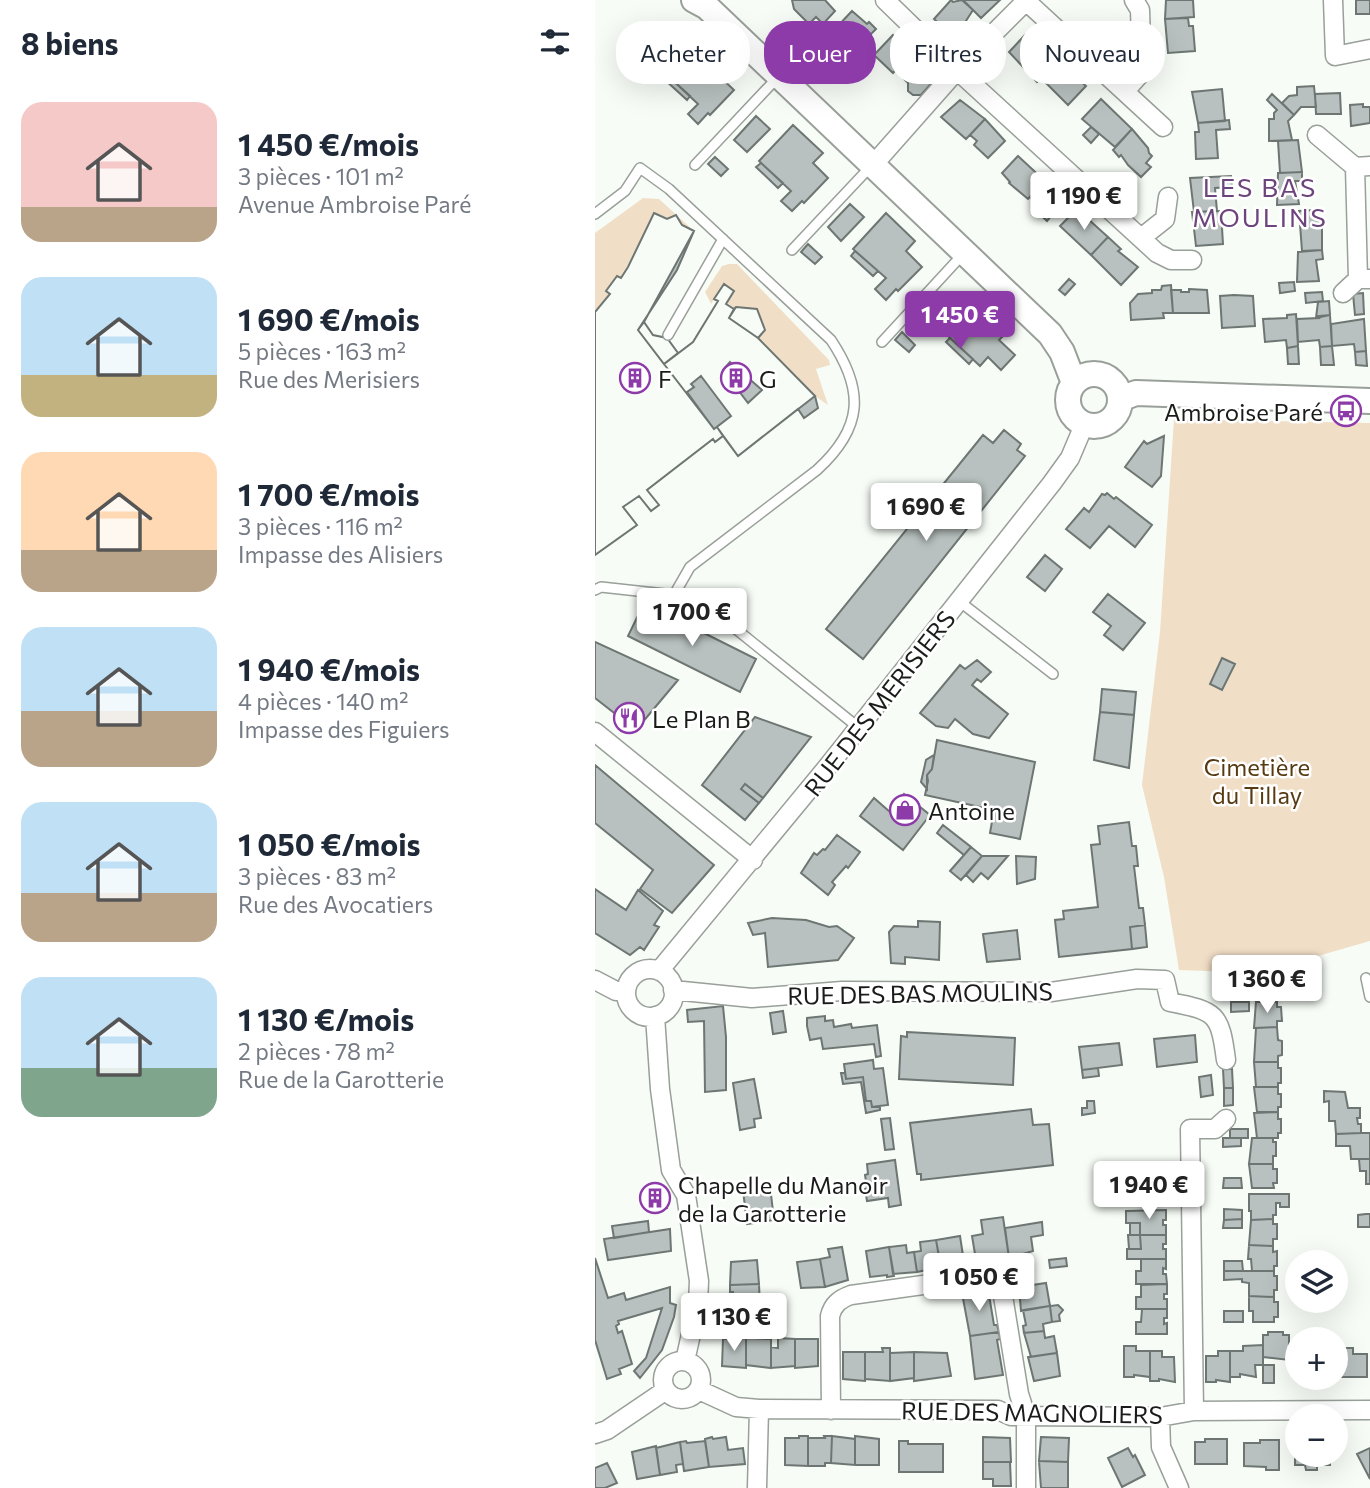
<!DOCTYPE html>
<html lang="fr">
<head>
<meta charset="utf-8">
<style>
  body { margin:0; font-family:Commissioner,sans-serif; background:#f6f6f7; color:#1f2937; height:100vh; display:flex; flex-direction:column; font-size:26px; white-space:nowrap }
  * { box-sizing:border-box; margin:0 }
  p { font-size:23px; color:#747a83 }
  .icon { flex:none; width:38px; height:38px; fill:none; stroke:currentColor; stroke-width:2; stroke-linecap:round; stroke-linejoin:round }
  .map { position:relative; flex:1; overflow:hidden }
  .sheet { display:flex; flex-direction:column; background:#fff; width:595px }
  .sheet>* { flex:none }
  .guide { position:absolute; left:21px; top:21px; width:648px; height:63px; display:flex; gap:14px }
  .fabs { position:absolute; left:690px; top:1250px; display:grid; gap:14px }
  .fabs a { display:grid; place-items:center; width:63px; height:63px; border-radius:50%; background:#fff; box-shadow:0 7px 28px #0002; font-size:35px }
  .price { position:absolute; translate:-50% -60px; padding:0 16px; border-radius:7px; background:#fff; color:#222; font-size:23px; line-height:46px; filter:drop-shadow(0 2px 4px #0008) }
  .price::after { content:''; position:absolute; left:50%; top:42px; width:21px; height:16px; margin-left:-10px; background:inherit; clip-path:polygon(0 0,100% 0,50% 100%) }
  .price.on { background:#8e3baa; color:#fff }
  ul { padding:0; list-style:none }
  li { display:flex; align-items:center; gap:21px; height:175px; padding:0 21px }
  li span { display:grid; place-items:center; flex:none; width:196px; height:140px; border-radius:21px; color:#555 }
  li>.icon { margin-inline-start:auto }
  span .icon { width:84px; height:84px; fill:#fffc; stroke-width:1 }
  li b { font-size:30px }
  h2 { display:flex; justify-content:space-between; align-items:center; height:84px; padding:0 21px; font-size:30px }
  .tag { padding:0 24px; border-radius:28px; background:#fff; box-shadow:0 7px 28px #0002; font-size:24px; line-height:63px }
  .tag.on { background:#8e3baa; color:#fff }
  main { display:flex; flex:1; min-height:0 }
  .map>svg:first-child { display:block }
  .green { fill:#f1dec7 }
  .building { fill:#b8c1bf; stroke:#6d7673; stroke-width:2; fill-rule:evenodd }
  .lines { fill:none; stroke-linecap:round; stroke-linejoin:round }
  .lane-casing { stroke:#999f99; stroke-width:12 }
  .street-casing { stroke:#999f99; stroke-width:21 }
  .secondary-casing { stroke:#999f99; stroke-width:28 }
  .lane { stroke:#fff; stroke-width:9 }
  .street { stroke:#fff; stroke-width:18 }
  .secondary { stroke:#fff; stroke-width:24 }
  .labels { text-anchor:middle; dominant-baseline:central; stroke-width:5; stroke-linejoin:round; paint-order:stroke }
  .poi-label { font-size:24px; fill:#1a1c1a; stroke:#fff; text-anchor:start }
  .street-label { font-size:24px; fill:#1a1c1a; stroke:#fff }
  .park-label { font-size:24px; fill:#573a12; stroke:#fff }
  .neighbourhood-label { font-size:26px; letter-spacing:2px; fill:#6e447d; stroke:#fff }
</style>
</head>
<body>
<main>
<section class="sheet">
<h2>8 biens<svg class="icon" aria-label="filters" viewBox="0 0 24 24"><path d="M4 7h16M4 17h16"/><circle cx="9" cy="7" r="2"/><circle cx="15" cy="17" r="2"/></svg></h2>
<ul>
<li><span style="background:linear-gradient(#f6c9c9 75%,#b9a48a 0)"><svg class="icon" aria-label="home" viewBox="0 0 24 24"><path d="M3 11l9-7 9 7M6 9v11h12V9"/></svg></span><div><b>1 450 €/mois</b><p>3 pièces · 101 m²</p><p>Avenue Ambroise Paré</p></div></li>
<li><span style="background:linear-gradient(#bfe0f5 70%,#c2b280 0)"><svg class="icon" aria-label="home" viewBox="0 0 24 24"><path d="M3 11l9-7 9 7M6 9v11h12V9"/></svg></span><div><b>1 690 €/mois</b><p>5 pièces · 163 m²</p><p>Rue des Merisiers</p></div></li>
<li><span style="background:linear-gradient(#ffd9b3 70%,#b9a48a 0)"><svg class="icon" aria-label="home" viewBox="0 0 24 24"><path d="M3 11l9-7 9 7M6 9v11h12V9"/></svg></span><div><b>1 700 €/mois</b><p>3 pièces · 116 m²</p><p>Impasse des Alisiers</p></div></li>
<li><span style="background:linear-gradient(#bfe0f5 60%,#b9a48a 0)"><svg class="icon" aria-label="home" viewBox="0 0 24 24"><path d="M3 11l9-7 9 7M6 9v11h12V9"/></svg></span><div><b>1 940 €/mois</b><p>4 pièces · 140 m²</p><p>Impasse des Figuiers</p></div></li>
<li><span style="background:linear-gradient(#bfe0f5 65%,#b9a48a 0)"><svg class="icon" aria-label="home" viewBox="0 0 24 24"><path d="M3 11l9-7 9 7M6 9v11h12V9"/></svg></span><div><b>1 050 €/mois</b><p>3 pièces · 83 m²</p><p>Rue des Avocatiers</p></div></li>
<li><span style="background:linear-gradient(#bfe0f5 65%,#7fa58c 0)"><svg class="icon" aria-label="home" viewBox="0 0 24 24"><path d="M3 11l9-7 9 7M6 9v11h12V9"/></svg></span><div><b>1 130 €/mois</b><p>2 pièces · 78 m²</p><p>Rue de la Garotterie</p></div></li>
</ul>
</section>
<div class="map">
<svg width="775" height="1488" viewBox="0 0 775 1488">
  <rect width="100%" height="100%" fill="#f7fdf6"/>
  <path class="green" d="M48 198 64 199 99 231 87 225 81 215 72 219 59 214 26 278 22 276 11 291 15 294 0 312V233Z
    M134 264H142L234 360 235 365 221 369 233 405 220 396 163 338 170 330 162 309 141 307 139 309 131 304 139 291 129 284 116 304 110 292 127 266Z
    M579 419 775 423V941L664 973 584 970 569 877 547 785 565 632Z"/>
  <path class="building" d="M197 0H230L240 11 228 24 221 17 214 24 199 9Z
    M356 0 358 2 367 0 378 10 369 24 368 23 356 35 339 19Z
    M368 0H405L386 18Z
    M571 0H598L599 17 570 19Z
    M761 0H775V14H761Z
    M257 11 272 24 274 22 281 29 265 45 259 39 255 43 240 29Z
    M593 18 594 26H598L600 51 573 53 570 19Z
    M298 35 305 41 303 44 315 55 298 73 279 55Z
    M430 35 445 48 449 46 463 60 442 82 414 52Z
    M105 38 134 65 124 76 139 90 115 115 113 113 103 124 93 114 103 104 71 74Z
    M316 53 343 76 326 95H318L313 91V83L300 70Z
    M462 61 491 86 473 105 446 78Z
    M73 76 95 96 92 100 69 79Z
    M719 86 721 107H706L699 115 687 103 694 96 702 95V87Z
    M627 89 630 121 603 123 597 92Z
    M745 93 746 114H721L720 94Z
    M677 94 699 115 693 121 697 140 674 141V119H679V113L682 110 672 100Z
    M506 99 537 129 520 147 487 119Z
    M365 100 390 119 371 139 346 117Z
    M768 104V107H775V123L756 126 755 105Z
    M161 116 175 129 152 152 139 140Z
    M390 119 410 141 393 158 379 145 382 141 375 135Z
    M634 120 635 129 621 130 623 158 601 159 600 132H604L603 123Z
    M198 125 228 153 218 163 233 178 209 203 207 201 197 211 186 201 196 191 164 161Z
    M496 127 504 134 496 143 488 135Z
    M537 129 553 148 554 153 557 156 551 163 556 167 546 177 533 165 526 155 524 157 518 150Z
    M703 140 707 172 685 173 683 141Z
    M423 156 450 181 433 199 414 183 415 182 407 173Z
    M120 157 133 169 126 176 113 164Z
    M166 163 188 183 183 188 161 167Z
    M707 172V181H700L704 204 682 205 683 173Z
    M636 176 637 187 620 188 622 211 599 212 595 178Z
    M450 181 466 204 452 221 437 207 440 203 435 197Z
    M255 204 269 217 246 241 233 227Z
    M482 209 513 237 496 255 465 226Z
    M719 210 720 219H727V250L707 251 704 211Z
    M626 211 628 244 601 246 597 212Z
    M59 213 72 219 81 215 87 225 99 231 82 270 43 330 69 364 98 342 123 301 119 299 129 284 139 291 131 304 139 309 134 318 163 338 220 396 223 408 209 418 203 409 143 456 128 436 120 442 118 439 52 490 64 505 56 511 44 496 28 507 42 525 0 555V312L15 294 11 291 22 276 26 278 33 267ZM135 362 167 390 153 403 128 370ZM106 376 136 416 119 429 92 392 99 387 96 384Z
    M59 213 72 219 81 215 87 225 99 231 49 322 58 335 72 338 83 353 69 364 119 429 122 427 128 436 120 442 118 439 52 490 64 505 56 511 44 496 28 507 42 525 0 555V312L15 294 11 291 22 276 26 278 33 267Z
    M291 213 320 241 311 251 327 267 303 291 301 289 291 300 280 289 291 278 258 249Z
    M513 237 526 249 523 251 543 267 526 285 496 255Z
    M213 244 227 257 220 264 206 252Z
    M727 250 728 259 721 260 724 281 702 282 703 252Z
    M260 251 283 271 278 276 256 256Z
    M474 279 480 284 470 295 464 290Z
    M699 282 700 291 685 293 684 283Z
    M129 284 139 291 131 304 139 309 141 307 162 309 170 330 163 338 220 396 143 456 122 427 119 429 69 364 98 342 123 301 119 299Z
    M576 285 578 313H568L569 318 536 320 535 303 543 294 557 293V290H566L567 286Z
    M594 289 612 290 614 313H578L576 290H586V292H594Z
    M727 292 728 301 711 303 710 293Z
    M349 293 363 305 340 329 327 316Z
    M768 293 769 314 760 315 758 294Z
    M639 295 658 296 660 326 627 328 625 296Z
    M734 301 735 315 721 318 723 302Z
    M384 302 414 330 404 340 420 355 406 370 393 357 385 366 353 336Z
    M141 307 162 309 170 330 163 338 134 318Z
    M701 314 703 346 692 348 691 340 670 342 668 319 692 318V315Z
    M735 315 737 346 725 347 724 340 703 342 702 319 724 318 723 316Z
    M769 319 771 351 760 352 759 344 737 346 736 324Z
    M49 322 58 335 72 338 83 353 69 364 43 330Z
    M307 332 320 345 314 352 300 340Z
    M355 338 378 359 374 364 351 342Z
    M703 346 704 364H693L692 348Z
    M737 346 739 365H726L725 347Z
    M771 351 772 366 761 365 760 352Z
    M409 430 426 444 422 450 430 456 268 659 231 629 388 435 398 443Z
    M569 436 566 476 557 487 530 467 549 441 552 444Z
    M512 493 519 499 521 497 557 525 540 547 514 526 495 548 471 529 489 508 494 512 507 494 510 495Z
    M450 555 467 569 450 591 432 577Z
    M513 594 550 623 528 650 509 635 516 626 498 612Z
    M49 603 161 659 145 692 33 636Z
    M0 642 83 680 41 730 0 698Z
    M627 658 640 664 627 690 615 684Z
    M382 660 396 672 386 682 382 679 377 685 413 714 394 738 378 734 360 719 353 728 341 726 325 713 365 665 370 669Z
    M507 689 541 692 539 715 505 712Z
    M505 712 539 715 534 768 499 760Z
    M160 717 216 737 168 798 150 784 146 789 164 803 150 820 107 785Z
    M342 740 440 762 425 839 395 833 399 810 330 795 333 781 332 775 337 769Z
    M339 755 337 769 332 775V789L326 782 331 760Z
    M0 765 119 865 77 913 45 889 58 870 0 823Z
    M150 784 168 798 164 803 146 789Z
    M309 794 335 815 308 850 265 816 279 798 295 812Z
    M534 822 537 846H541L543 866H539L544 908H548L550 925 535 927 537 949 464 957 460 920 469 919 468 911 503 907 496 845 505 844 503 826Z
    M348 825 376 847 369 855 342 833Z
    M242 835 265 852 253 868 251 866 237 882 240 885 233 895 206 873 219 853 222 855 228 849 230 850Z
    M376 847 387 856 366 880 355 871Z
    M387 856H413L393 879 386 873 378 882 371 875Z
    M421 856 441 857 440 879 422 884Z
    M0 889 31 910 43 890 68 911 59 925 64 927 49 950 45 947 35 955 0 933Z
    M177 918 211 920 234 927 242 926 259 938 243 960 173 967 170 933 158 935 153 923Z
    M323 921 345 922 344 960 310 957V964L296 963 294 932 299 926 323 927Z
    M550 925 552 947 537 949 535 927Z
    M422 930 425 959 392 962 388 934Z
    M636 1002H654V1011L636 1012Z
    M661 1002H682V1007H686L687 1021H682V1027L659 1028Z
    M128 1006 131 1037V1090L110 1092 109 1021 93 1022 92 1010Z
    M188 1011 191 1032 178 1034 175 1013Z
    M230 1016V1021L238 1020 239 1027 256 1024 257 1028 282 1025 286 1056 281 1057 279 1044 228 1049 226 1038 215 1040 212 1026V1018Z
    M682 1027 683 1040 687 1041V1055L683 1056V1062H659L661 1028Z
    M312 1032 420 1038 418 1085 304 1079 306 1036 312 1037Z
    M600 1035 602 1062 562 1067 559 1039Z
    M524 1043 527 1065 487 1070 484 1047Z
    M278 1060 279 1069 288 1068 293 1105 277 1107 276 1101H271L268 1077 251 1079 249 1064Z
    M659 1062H683V1068H686V1083H683V1087H661Z
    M503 1068 504 1076 488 1078 487 1070Z
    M628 1069H637L638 1088H629Z
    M246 1073H250L251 1079 268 1077 271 1101H276L277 1107 285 1106V1110L271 1113 266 1082 248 1084Z
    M616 1075 618 1095 606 1097 604 1077Z
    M159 1079 166 1118 159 1119 160 1127 145 1130 138 1083Z
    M659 1087H683V1094H686V1107H683V1112H662Z
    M629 1088H638V1105L629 1106Z
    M729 1091 750 1092 753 1108H765V1118H762L763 1124H766V1133L741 1134 740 1121H734V1101L729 1102Z
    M492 1101H499L500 1113 487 1115V1108H492Z
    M436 1109 438 1125 454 1124 458 1165 326 1180V1174H322L315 1123Z
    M683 1112V1119H686V1133H683V1138H662L659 1113Z
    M295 1118 299 1149 290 1150 286 1119Z
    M635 1129H653V1138H635Z
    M766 1133H775V1159H756L755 1146H741V1134Z
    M628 1138H646V1146L628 1147Z
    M657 1138H678V1142H681V1156H678V1164H654Z
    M764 1159H775V1184H771V1171H765Z
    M300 1160 306 1205 294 1207 293 1198 272 1201 270 1189 272 1188 270 1175 273 1174 272 1164Z
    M654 1164H678V1169H682V1183H678L679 1188H657Z
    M629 1178H646L647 1188H628Z
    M175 1186 179 1220 152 1224 148 1190Z
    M66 1188 69 1192 72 1208 60 1210 59 1204 52 1205 50 1190Z
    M654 1194H694V1207H685V1203H681V1215H678V1219L656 1220V1211H654Z
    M629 1209 647 1210V1219L629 1220Z
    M571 1210V1220H568V1225H571V1235H545V1223H531V1211Z
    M771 1214H775V1227H763V1215Z
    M408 1217 414 1258 408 1259 407 1256 381 1260 377 1236 388 1234 386 1220Z
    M647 1219V1228H628L629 1220Z
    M678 1219V1224H682V1239H678V1246L654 1245 656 1220Z
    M53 1221 54 1232 19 1238 17 1226Z
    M447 1222 448 1235 436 1237 438 1251 414 1258 410 1228Z
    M535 1223H545V1235H535Z
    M75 1229 76 1251 13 1260 9 1239Z
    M533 1235H545L546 1249H534Z
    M545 1235H571V1244H568V1249H571V1259H532V1249H546Z
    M365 1236 369 1262 346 1268 341 1240Z
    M341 1240 346 1267 322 1272 319 1252 326 1251 325 1242Z
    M311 1245 312 1253 319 1252 322 1272 298 1274 294 1247Z
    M654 1245 678 1246V1252L682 1251V1266H679V1271H657L656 1259H653Z
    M247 1247 253 1280 230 1287 225 1259 235 1257 233 1249Z
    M294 1247 299 1276 292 1277V1275L275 1277 271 1251Z
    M0 1258 13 1298 29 1293 31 1300 75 1287V1303L81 1305 79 1317 67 1350 45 1378 39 1371 51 1358 67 1308 23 1321 24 1324 21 1326 23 1333 27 1331 37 1364 24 1369 26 1374 12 1379 0 1340Z
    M471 1258 472 1266 455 1268 454 1260Z
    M225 1259 230 1287 206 1288 202 1262Z
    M546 1259H571V1269L568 1268V1274H571L572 1284H541V1271H546Z
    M162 1260 164 1284 135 1285 136 1262Z
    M629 1261H647L648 1271H629Z
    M629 1271H679V1276H682V1290H679V1297L654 1296V1283L647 1282V1279L629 1280Z
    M451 1283 455 1306 426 1311 424 1287Z
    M164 1284 165 1306 138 1307V1292H135V1285Z
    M572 1284V1294H569V1299H572V1309H541V1297H546V1285Z
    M393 1289 399 1325H402L404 1332 375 1336 367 1293Z
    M654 1296 679 1297V1302H683V1317H679V1322H658V1311H654Z
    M463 1305 468 1310 464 1315 465 1321 457 1322 455 1306Z
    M455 1306 457 1322 448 1324 449 1331 429 1333 428 1326 431 1325 428 1310Z
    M547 1309H572V1318H569V1324L572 1323V1334H541V1322H546Z
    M629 1311H648V1322H629Z
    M449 1331 450 1338 459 1336 462 1353 436 1357 429 1333Z
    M404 1332 405 1339 402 1340 408 1375 380 1379 375 1336Z
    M673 1332H688V1335H694V1360L668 1357V1335H673Z
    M151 1338V1368L127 1366 128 1339Z
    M151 1338 176 1339V1368L151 1365Z
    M183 1338 200 1339V1366L176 1368V1347L183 1348Z
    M200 1339H223V1366L200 1368Z
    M668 1345V1365H660L661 1377 645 1374V1377H635V1351H648V1346Z
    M529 1346H541V1351H555V1377L539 1375V1377H529Z
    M287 1348H295V1381L270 1379V1352H288Z
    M740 1348H758V1354H772V1377H747V1366H740Z
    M555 1351H567V1357H579L580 1382 564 1379V1381H555Z
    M623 1351H635V1382L621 1380V1382H611V1356H623Z
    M248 1352H270V1381L248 1379Z
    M319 1352 352 1353 356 1376 319 1381Z
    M319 1352V1378L295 1381V1353Z
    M462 1353 465 1376 439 1381 433 1357Z
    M668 1365H679V1383H668Z
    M204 1436H213V1466L190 1465V1438H204Z
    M229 1436H237L236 1463H230V1466H213V1438H230Z
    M237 1436 260 1439V1465L236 1463Z
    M260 1436 284 1439V1465H260Z
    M117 1437 118 1439 131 1437 133 1450 148 1448 150 1464 114 1467 110 1439Z
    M388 1437 415 1438 416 1462H388Z
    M446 1437 474 1438 473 1462 444 1461Z
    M700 1438 702 1454H735V1465H722V1470H711L710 1465H700Z
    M610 1439H632V1464H600V1442H610Z
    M665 1440H684V1470H671V1467L649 1466V1443H665Z
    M91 1441 92 1443 110 1441 114 1467 89 1471 85 1442Z
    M304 1441H313V1444H348V1472H304Z
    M85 1442 88 1464 81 1465 82 1472 65 1475 61 1448Z
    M61 1446 65 1475 42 1479 37 1452Z
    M533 1448 538 1457 540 1455 550 1475 527 1487 513 1458Z
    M775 1448V1479L762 1454Z
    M444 1461 473 1462V1488H446Z
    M388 1462H415L416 1486H398V1479H388Z
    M12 1463 22 1483 10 1488H0V1468Z"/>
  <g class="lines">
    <g class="lane-casing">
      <path id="lane" d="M100 165 183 77
        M0 214 30 191 45 168 74 189 236 340C270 391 268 428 222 470L95 567 79 595
        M197 250 277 165
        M73 335 128 239
        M287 342 369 253
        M0 590 6 587 79 595 121 613 264 728
        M364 601 458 674
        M771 978 775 997"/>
    </g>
    <g class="street-casing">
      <path id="street" d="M290 0 362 70 562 253 576 260H597
        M738 0 740 56 775 49
        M530 91 547 72 545 10 539 0
        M722 135 760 167 775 166
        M278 165 362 70 431 1 568 127
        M760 167 763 279H775
        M546 238 570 219 573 197
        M748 293 763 279
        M0 732 158 860
        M31 993a24 24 0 1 1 48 0a24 24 0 1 1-48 0Z
        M64 971 234 765 457 483 475 458 489 425
        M0 980 21 991H31
        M78 990 157 998 247 991 456 992 542 979 570 980 575 1002C621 1011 625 1013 631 1060
        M60 1016 65 1089 76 1170 91 1195 104 1281 103 1303 90 1361
        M68 1380a19 19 0 1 1 38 0a19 19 0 1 1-38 0Z
        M104 1390 141 1407 164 1409 403 1410 416 1416 565 1417 599 1411 775 1410
        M236 1410 235 1316C238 1304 245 1299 256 1295L392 1276 400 1281 408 1296 424 1394 431 1416V1488
        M599 1411 595 1129H620L631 1119
        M565 1417 566 1447 584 1488
        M0 1434 12 1430 71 1390
        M162 1488 164 1409"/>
    </g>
    <g class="secondary-casing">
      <path id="secondary" d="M99 0 112 7 455 334 467 352 479 383
        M473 400a26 26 0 1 1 52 0a26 26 0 1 1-52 0Z
        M525 399 541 393 775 401"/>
    </g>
    <use href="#lane" class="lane"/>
    <use href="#street" class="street"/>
    <use href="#secondary" class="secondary"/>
  </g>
  <defs>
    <g id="building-ring" transform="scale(1.575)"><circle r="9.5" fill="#fff" stroke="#8e3baa" stroke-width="1.5"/><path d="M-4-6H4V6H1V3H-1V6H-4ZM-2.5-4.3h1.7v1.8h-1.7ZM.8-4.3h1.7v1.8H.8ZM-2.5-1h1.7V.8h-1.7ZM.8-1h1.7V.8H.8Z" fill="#8e3baa"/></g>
    <g id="bus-ring" transform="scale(1.575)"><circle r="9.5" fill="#fff" stroke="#8e3baa" stroke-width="1.5"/><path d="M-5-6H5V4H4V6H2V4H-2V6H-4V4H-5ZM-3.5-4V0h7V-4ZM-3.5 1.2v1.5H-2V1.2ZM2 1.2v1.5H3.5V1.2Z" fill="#8e3baa"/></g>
    <g id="restaurant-ring" transform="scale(1.575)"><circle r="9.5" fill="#fff" stroke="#8e3baa" stroke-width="1.5"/><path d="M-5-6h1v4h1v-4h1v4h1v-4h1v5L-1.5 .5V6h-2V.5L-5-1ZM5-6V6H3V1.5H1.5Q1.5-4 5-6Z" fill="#8e3baa"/></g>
    <g id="shop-ring" transform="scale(1.575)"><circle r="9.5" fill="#fff" stroke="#8e3baa" stroke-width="1.5"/><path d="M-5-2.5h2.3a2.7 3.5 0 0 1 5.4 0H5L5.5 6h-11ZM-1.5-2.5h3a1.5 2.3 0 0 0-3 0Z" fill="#8e3baa"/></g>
  </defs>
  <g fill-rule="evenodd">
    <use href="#building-ring" x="40" y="378"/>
    <use href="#building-ring" x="141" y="378"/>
    <use href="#bus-ring" x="751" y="411"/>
    <use href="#restaurant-ring" x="34" y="718"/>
    <use href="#shop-ring" x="310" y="810"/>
    <use href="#building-ring" x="60" y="1198"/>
  </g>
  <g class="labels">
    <g class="poi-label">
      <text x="63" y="378">F</text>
      <text x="164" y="378">G</text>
      <text x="728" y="411" text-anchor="end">Ambroise Paré</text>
      <text x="57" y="718">Le Plan B</text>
      <text x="333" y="810">Antoine</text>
      <text x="83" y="1184">Chapelle du Manoir<tspan x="83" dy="28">de la Garotterie</tspan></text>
    </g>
    <g class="street-label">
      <text transform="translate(284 703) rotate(-52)">RUE DES MERISIERS</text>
      <text transform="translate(325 993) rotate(-1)">RUE DES BAS MOULINS</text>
      <text transform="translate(437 1412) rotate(1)">RUE DES MAGNOLIERS</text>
    </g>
    <g class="park-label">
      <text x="662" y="766">Cimetière<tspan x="662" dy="28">du Tillay</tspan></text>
    </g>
    <g class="neighbourhood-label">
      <text x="665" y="186">LES BAS<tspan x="665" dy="30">MOULINS</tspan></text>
    </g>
  </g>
</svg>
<div class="fabs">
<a><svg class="icon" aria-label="layers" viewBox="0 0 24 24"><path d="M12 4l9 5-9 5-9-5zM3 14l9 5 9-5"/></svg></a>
<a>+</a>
<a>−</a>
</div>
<b class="price" style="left:489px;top:232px">1 190 €</b>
<b class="price on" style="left:365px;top:351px">1 450 €</b>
<b class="price" style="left:331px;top:543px">1 690 €</b>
<b class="price" style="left:97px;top:648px">1 700 €</b>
<b class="price" style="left:672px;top:1015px">1 360 €</b>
<b class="price" style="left:554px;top:1221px">1 940 €</b>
<b class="price" style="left:384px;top:1313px">1 050 €</b>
<b class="price" style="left:139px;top:1353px">1 130 €</b>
<div class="guide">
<a class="tag">Acheter</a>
<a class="tag on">Louer</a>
<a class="tag">Filtres</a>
<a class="tag">Nouveau</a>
</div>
</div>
</main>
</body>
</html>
